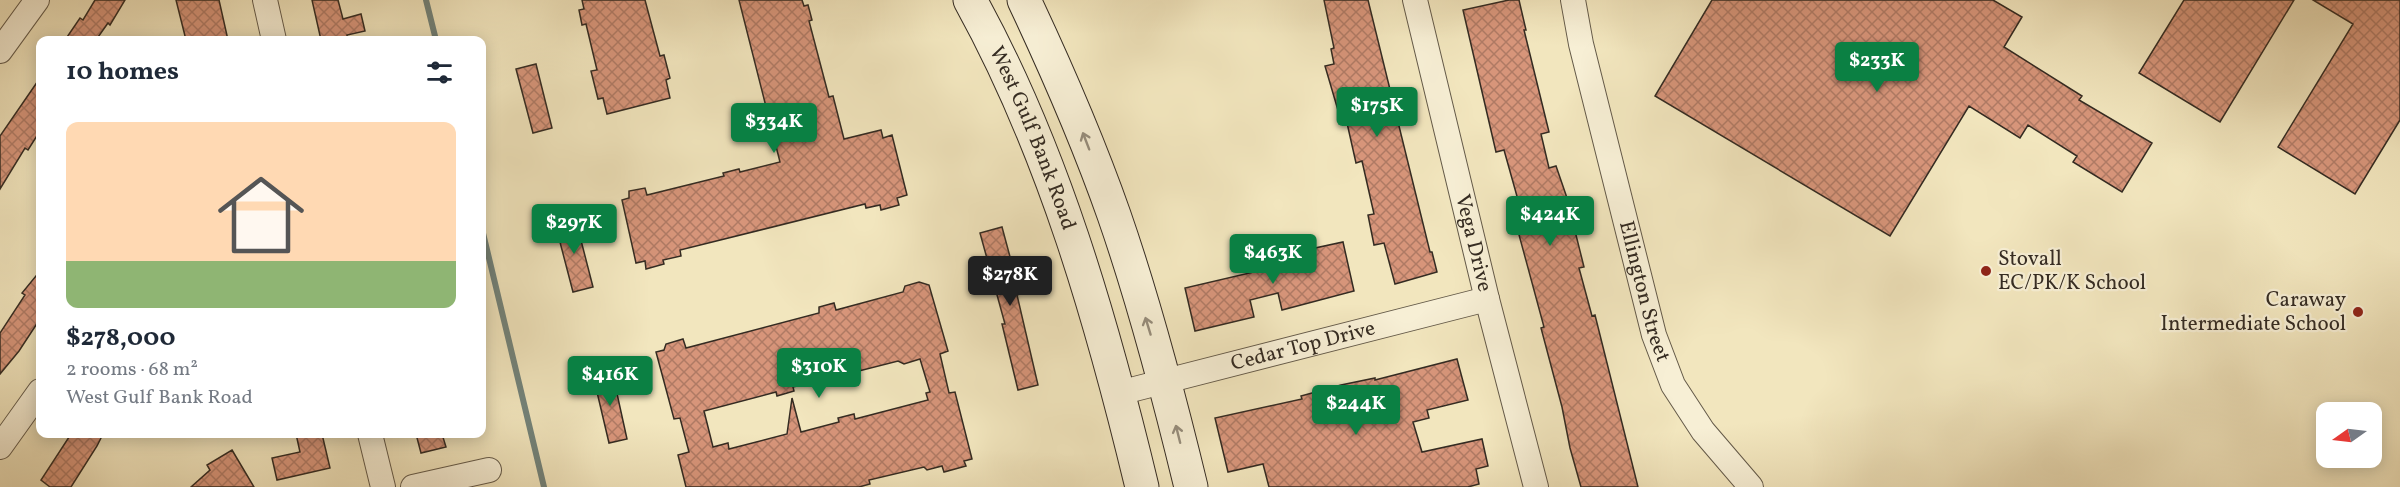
<!DOCTYPE html>
<html lang="en">
<head>
<meta charset="utf-8">
<style>
  body { margin:0; font-family:Vollkorn,serif; background:#f6f6f7; color:#1f2937; height:100vh; display:flex; flex-direction:column; font-size:22px; white-space:nowrap }
  * { box-sizing:border-box; margin:0 }
  p { font-size:20px; color:#747a83 }
  .icon { flex:none; width:33px; height:33px; fill:none; stroke:currentColor; stroke-width:2; stroke-linecap:round; stroke-linejoin:round }
  .map { position:relative; flex:1; overflow:hidden }
  .drawer { position:absolute; left:36px; top:36px; width:450px; height:402px; display:flex; flex-direction:column; background:#fff; border-radius:12px; box-shadow:0 3px 15px #0003 }
  .drawer>* { flex:none }
  .needle { width:39px; rotate:256deg }
  .controls { position:absolute; left:2316px; top:402px; display:grid; gap:12px }
  .controls a { display:grid; place-items:center; width:66px; height:66px; border-radius:12px; background:#fff; box-shadow:0 3px 15px #0003; font-size:30px }
  .price { position:absolute; translate:-50% -51px; padding:0 14px; border-radius:6px; background:#0b8043; color:#fff; font-size:20px; line-height:39px; filter:drop-shadow(0 2px 3px #0008) }
  .price::after { content:''; position:absolute; left:50%; top:36px; width:18px; height:14px; margin-left:-9px; background:inherit; clip-path:polygon(0 0,100% 0,50% 100%) }
  .price.current { background:#222; color:#fff }
  ul { padding:0; list-style:none }
  li { display:grid; align-content:center; gap:12px; height:318px; padding:0 30px }
  li span { display:grid; place-items:center; height:186px; border-radius:12px; color:#555 }
  li>.icon { margin-inline-start:auto }
  span .icon { width:108px; height:108px; fill:#fffc; stroke-width:1 }
  li b { font-size:26px }
  h2 { display:flex; justify-content:space-between; align-items:center; height:72px; padding:0 30px; font-size:26px }
  .map>svg:first-child { display:block }
  .lines { fill:none; stroke-linecap:round; stroke-linejoin:round }
  .stream { stroke:#72837b; stroke-width:6 }
  .building { fill:url(#building-cross-hatch); stroke:#342b22; stroke-width:1.5; fill-rule:evenodd }
  .street-casing { stroke:#645a49; stroke-width:26 }
  .secondary-casing { stroke:#342b22; stroke-width:35 }
  .street { stroke:#f7efd5; stroke-width:24 }
  .secondary { stroke:#f7efd5; stroke-width:33 }
  .oneway { stroke:#968d7c }
  .poi-dot { fill:#8f2418; stroke:#f7efd5; stroke-width:2 }
  .labels { text-anchor:middle; dominant-baseline:central; stroke-width:4.5; stroke-linejoin:round; paint-order:stroke }
  .street-label { font-size:21px; fill:#342b22; stroke:#f7efd5 }
  .poi-label { font-size:21px; fill:#342b22; stroke:#f7efd5; text-anchor:start }
</style>
</head>
<body>
<div class="map">
<svg width="2400" height="487" viewBox="0 0 2400 487">
  <defs>
    <pattern id="building-cross-hatch" width="8" height="8" patternUnits="userSpaceOnUse" patternTransform="scale(1.5)"><rect width="8" height="8" fill="#d7957a"/><path d="M0 0l8 8M0 8l8-8" fill="none" stroke="#af7a64"/></pattern>
  </defs>
  <rect width="100%" height="100%" fill="#f2e6be"/>
  <filter id="stains"><feTurbulence type="fractalNoise" baseFrequency=".00333" numOctaves="4"/><feColorMatrix values="0 0 0 0 .2 0 0 0 0 .09 0 0 0 0 .02 0 0 0 .5 -.17"/></filter>
  <radialGradient id="worn" r=".72"><stop offset=".6" stop-color="#630" stop-opacity="0"/><stop offset="1" stop-color="#630" stop-opacity=".3"/></radialGradient>
  <g class="lines">
    <path class="stream" d="M426 0 436 40
      M482 229 544 487"/>
  </g>
  <path class="building" d="M95 0H125L110 25 108 23 96 40H65L80 18 83 20Z
    M176 0H219L228 40H186Z
    M312 0H338L343 19 361 14 365 31 347 35 348 40H321Z
    M582 0H645L660 56 664 55 670 78 666 80 670 98 607 114 603 98 598 99 591 71 597 70 586 24 582 25 579 10 584 9Z
    M739 0H802L804 6 808 5 812 20 809 21 829 97 833 96 844 139 881 130 883 138 892 135 907 195 897 198 899 205 881 210 880 205 866 208 865 204 680 250 681 256 663 260 664 264 646 269 645 261 636 263 622 200 629 198V191L645 188 647 195 724 176 723 173 739 169 740 172 780 162Z
    M1324 0H1368L1430 252H1432L1437 272 1395 284 1384 243 1374 245 1368 215 1374 214 1362 161 1356 163 1347 123 1342 124 1325 66 1334 64 1331 49 1334 48Z
    M1509 0H1519L1526 30H1524L1549 132 1541 134 1549 168 1556 166 1566 195 1584 267 1579 268 1592 316 1595 315 1638 487H1581L1570 448 1562 407 1541 328 1544 327 1512 209 1520 207 1504 150 1496 152 1463 10Z
    M1712 0H1993L2022 17 2004 47 2082 96 2079 100 2152 143 2122 192 2073 162 2077 156 2028 125 2020 138 1969 106 1890 236 1655 96Z
    M2184 0H2294L2220 122 2139 73Z
    M2313 0H2400V120L2355 194 2278 147 2353 24Z
    M536 64 552 128 533 133 516 69Z
    M40 78V131L28 150 25 148 0 189V136Z
    M575 217 593 287 573 292 555 223Z
    M1002 227 1020 294 1017 295 1038 385 1018 390 1002 324H1005L980 233Z
    M1343 242 1354 291 1282 310 1278 293 1250 300 1254 317 1195 331 1185 288 1271 268 1268 254 1300 246 1301 251Z
    M40 271V319L19 351 0 374V333L25 295 22 293Z
    M919 282 929 285 948 351 940 354 949 393 955 392 972 459 964 461 966 466 944 472 942 466 927 470 924 467 869 480 870 484 859 487H686L678 455 689 452 680 418 674 419 656 352 664 350 666 344 683 339 686 348 819 313V307L834 303 836 310 903 292 905 286ZM920 359 930 392 926 393 928 400 855 419 854 414 838 418 839 422 801 432 792 398 787 434 729 449 728 443 713 447 704 411 776 392 777 396 794 391 793 387 828 378 829 383 844 379 843 375 898 361 904 364Z
    M1457 359 1468 400 1427 410 1429 418 1413 422 1422 452 1482 439 1488 466 1476 469 1479 484 1468 487H1269L1263 464 1228 472 1215 418 1302 399 1301 396 1341 385 1375 378V380Z
    M612 371 627 439 609 443 593 375Z
    M71 434H103L97 446 71 487H50L41 480Z
    M296 434H322L330 468 277 480 272 458 300 452Z
    M416 434H442L446 447 421 453Z
    M232 450 254 487H191L210 470 207 465Z"/>
  <g class="lines">
    <g class="street-casing">
      <g id="street">
        <path d="M265 0 274 40"/>
        <path id="s1" d="M1415 0 1487 299 1536 487"/>
        <path id="s2" d="M1573 0 1581 44 1654 335 1673 385 1703 431 1751 487"/>
        <path d="M0 51 37 0"/>
        <path id="s3" d="M1119 393 1487 299"/>
        <path d="M370 434 383 487"/>
        <path d="M0 447 40 391"/>
        <path d="M413 487 489 470"/>
      </g>
    </g>
    <g class="secondary-casing">
      <g id="secondary">
        <path id="s4" d="M970 0C1053 150 1102 321 1142 487"/>
        <path d="M1024 0C1057 70 1088 141 1114 215 1145 304 1169 396 1191 487"/>
      </g>
    </g>
    <use href="#street" class="street"/>
    <use href="#secondary" class="secondary"/>
  </g>
  <defs><path id="oneway-shaft" d="M-6 0H5M1.5-3L5.5 0L1.5 3" fill="none" stroke-width="1.6" stroke-linecap="round" stroke-linejoin="round" transform="scale(1.5)"/></defs>
  <g class="oneway">
    <use href="#oneway-shaft" transform="translate(1086 141) rotate(-111)"/>
    <use href="#oneway-shaft" transform="translate(1148 326) rotate(-107)"/>
    <use href="#oneway-shaft" transform="translate(1178 434) rotate(-104)"/>
  </g>
  <g class="poi-dot">
    <circle cx="1986" cy="271" r="6"/>
    <circle cx="2358" cy="312" r="6"/>
  </g>
  <g class="labels">
    <g class="street-label">
      <text stroke="none"><textPath href="#s4" startOffset="152">West Gulf Bank Road</textPath></text>
      <text stroke="none"><textPath href="#s1" startOffset="250">Vega Drive</textPath></text>
      <text stroke="none"><textPath href="#s2" startOffset="300">Ellington Street</textPath></text>
      <text stroke="none"><textPath href="#s3" startOffset="190">Cedar Top Drive</textPath></text>
    </g>
    <g class="poi-label">
      <text x="1998" y="259">Stovall<tspan x="1998" dy="24">EC/PK/K School</tspan></text>
      <text x="2346" y="300" text-anchor="end">Caraway<tspan x="2346" dy="24">Intermediate School</tspan></text>
    </g>
  </g>
  <rect width="100%" height="100%" filter="url(#stains)"/>
  <rect width="100%" height="100%" fill="url(#worn)"/>
</svg>
<div class="controls">
<a><svg class="needle" viewBox="-14 -14 28 28"><path d="M0-13l5 13h-10z" fill="#e53935"/><path d="M0 13l5-13h-10z" fill="#747a83"/></svg></a>
</div>
<b class="price" style="left:1877px;top:93px">$233K</b>
<b class="price" style="left:1377px;top:138px">$175K</b>
<b class="price" style="left:774px;top:154px">$334K</b>
<b class="price" style="left:1550px;top:247px">$424K</b>
<b class="price" style="left:574px;top:255px">$297K</b>
<b class="price" style="left:1273px;top:285px">$463K</b>
<b class="price current" style="left:1010px;top:307px">$278K</b>
<b class="price" style="left:819px;top:399px">$310K</b>
<b class="price" style="left:610px;top:407px">$416K</b>
<b class="price" style="left:1356px;top:436px">$244K</b>
<section class="drawer">
<h2>10 homes<svg class="icon" aria-label="filters" viewBox="0 0 24 24"><path d="M4 7h16M4 17h16"/><circle cx="9" cy="7" r="2"/><circle cx="15" cy="17" r="2"/></svg></h2>
<ul>
<li><span style="background:linear-gradient(#ffd9b3 75%,#8fb573 0)"><svg class="icon" aria-label="home" viewBox="0 0 24 24"><path d="M3 11l9-7 9 7M6 9v11h12V9"/></svg></span><div><b>$278,000</b><p>2 rooms · 68 m²</p><p>West Gulf Bank Road</p></div></li>
</ul>
</section>
</div>
</body>
</html>
